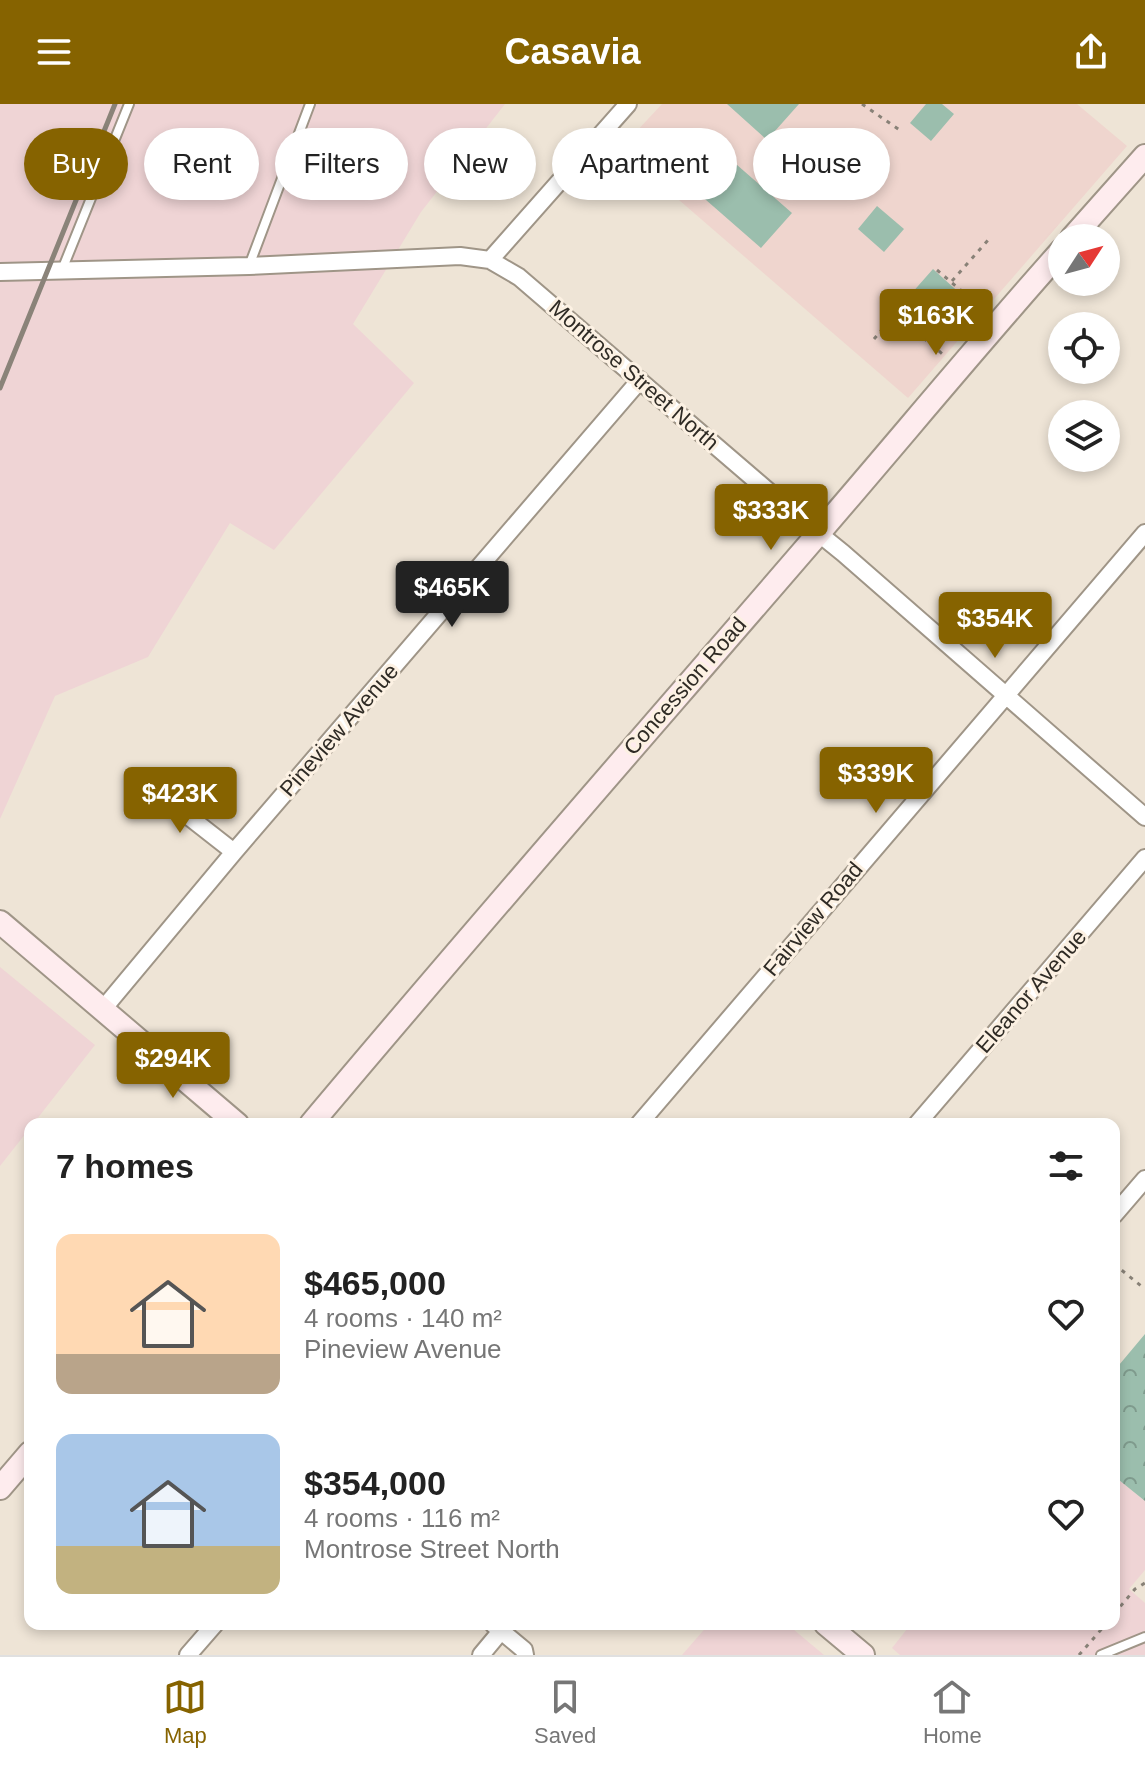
<!DOCTYPE html>
<html lang="en">
<head>
<meta charset="utf-8">
<style>
  body { margin:0; font-family:Arial,sans-serif; background:#f6f6f6; color:#222; height:100vh; display:flex; flex-direction:column; font-size:30px; white-space:nowrap }
  * { box-sizing:border-box; margin:0 }
  p { font-size:26px; color:#767676 }
  .icon { flex:none; width:44px; height:44px; fill:none; stroke:currentColor; stroke-width:2; stroke-linecap:round; stroke-linejoin:round }
  .map { position:relative; flex:1; overflow:hidden }
  .details { position:absolute; left:24px; top:1014px; width:1096px; height:512px; display:flex; flex-direction:column; background:#fff; border-radius:16px; box-shadow:0 4px 12px #0003 }
  .details>* { flex:none }
  .guide { position:absolute; left:24px; top:24px; width:1098px; height:72px; display:flex; gap:16px }
  .needle { width:52px; rotate:54deg }
  .fabs { position:absolute; left:1048px; top:120px; display:grid; gap:16px }
  .fabs a { display:grid; place-items:center; width:72px; height:72px; border-radius:50%; background:#fff; box-shadow:0 4px 12px #0003; font-size:40px }
  .price { position:absolute; translate:-50% -68px; padding:0 18px; border-radius:8px; background:#866300; color:#fff; font-size:26px; line-height:52px; filter:drop-shadow(0 2px 4px #0008) }
  .price::after { content:''; position:absolute; left:50%; top:48px; width:24px; height:18px; margin-left:-12px; background:inherit; clip-path:polygon(0 0,100% 0,50% 100%) }
  .price.active { background:#222; color:#fff }
  ul { padding:0; list-style:none }
  li { display:flex; align-items:center; gap:24px; height:200px; padding:0 32px }
  li span { display:grid; place-items:center; flex:none; width:224px; height:160px; border-radius:16px; color:#555 }
  li>.icon { margin-inline-start:auto }
  span .icon { width:96px; height:96px; fill:#fffc; stroke-width:1 }
  li b { font-size:34px }
  h2 { display:flex; justify-content:space-between; align-items:center; height:96px; padding:0 32px; font-size:34px }
  .chip { padding:0 28px; border-radius:36px; background:#fff; box-shadow:0 4px 12px #0003; font-size:28px; line-height:72px }
  .chip.active { background:#866300; color:#fff }
  header { display:flex; justify-content:space-between; align-items:center; height:104px; padding:0 32px; background:#866300; color:#fff; font-size:36px; font-weight:700 }
  .dock { display:flex; justify-content:space-around; align-items:center; height:112px; border-top:2px solid #e0e0e0; background:#fff; font-size:22px; color:#767676 }
  .dock a { display:grid; justify-items:center; gap:4px }
  .dock .active { color:#866300 }
  .map>svg:first-child { display:block }
  .industrial { fill:#efd4d5 }
  .education { fill:#efd5ce }
  .grass { fill:#9bbead }
  .park { fill:url(#park-crowns) }
  .lines { fill:none; stroke-linecap:round; stroke-linejoin:round }
  .lane-casing { stroke:#9f9587; stroke-width:12 }
  .street-casing { stroke:#9f9587; stroke-width:20 }
  .secondary-casing { stroke:#9f9587; stroke-width:26 }
  .path { stroke:#888177; stroke-width:3; stroke-dasharray:4 6; stroke-linecap:butt }
  .lane { stroke:#fff; stroke-width:8 }
  .street { stroke:#fff; stroke-width:16 }
  .secondary { stroke:#feecee; stroke-width:22 }
  .rail { stroke:#8a8379; stroke-width:5 }
  .labels { text-anchor:middle; dominant-baseline:central; stroke-width:6; stroke-linejoin:round; paint-order:stroke }
  .street-label { font-size:22px; fill:#2f2b25; stroke:#fcf1e3 }
</style>
</head>
<body>
<header><svg class="icon" aria-label="menu" viewBox="0 0 24 24"><path d="M4 6h16M4 12h16M4 18h16"/></svg>Casavia<svg class="icon" aria-label="share" viewBox="0 0 24 24"><path d="M12 15V3M7 8l5-5 5 5M5 13v7h14v-7"/></svg></header>
<div class="map">
<svg width="1145" height="1551" viewBox="0 0 1145 1551">
  <defs>
    <pattern id="park-crowns" width="20" height="18" patternUnits="userSpaceOnUse" patternTransform="scale(2)"><rect width="20" height="18" fill="#9bbead"/><path d="M2 6a3 3 0 1 1 6 0M12 15a3 3 0 1 1 6 0" fill="none" stroke="#7f9b8d"/></pattern>
  </defs>
  <rect width="100%" height="100%" fill="#eee4d6"/>
  <path class="industrial" d="M0 0H505L421 108 353 220 414 279 274 446 230 419 148 553 55 592 0 715Z
    M0 863 95 941 33 1020H30V1024L0 1062Z
    M1114 1372 1145 1397V1466L1129 1485 1145 1499V1551H900L892 1544 911 1520H1114Z
    M709 1520H787L824 1551H682Z"/>
  <path class="education" d="M662 0H1077L1127 42 908 294 620 45Z"/>
  <path class="grass" d="M727 0H799L767 36Z
    M926 0H942L954 10 931 37 910 19Z
    M713 40 792 109 761 144 682 75Z
    M877 102 904 125 884 148 858 125Z"/>
  <path class="park" d="M807 42 821 56 800 77 786 62Z
    M933 165 974 202 944 236 903 199Z
    M1145 1230V1397L1114 1372V1267Z"/>
  <g class="lines">
    <g class="lane-casing">
      <path id="lane" d="M249 162 310 0
        M62 166 129 0
        M1101 1551 1145 1533"/>
    </g>
    <g class="street-casing">
      <path id="street" d="M490 156 628 0
        M0 168 249 162 460 152 490 156 519 173 796 411 843 449 1145 713
        M151 683 234 748
        M103 905 234 748 640 276
        M639 1020 1145 429
        M917 1020 1145 754
        M1114 1111 1145 1075
        M493 1520 524 1546 525 1551
        M188 1551 215 1520
        M481 1551 501 1527"/>
    </g>
    <g class="secondary-casing">
      <path id="secondary" d="M1072 134 1145 52
        M0 818 237 1020
        M311 1020C478 821 649 626 818 430 900 335 979 239 1062 146
        M0 1384 30 1349
        M826 1520 863 1551"/>
    </g>
    <path class="path" d="M862 0 901 27
      M937 166 985 207
      M952 177 989 135
      M874 235 895 210 946 253
      M1114 1160 1145 1185
      M1114 1510 1135 1485 1145 1479
      M1079 1551 1106 1520"/>
    <use href="#lane" class="lane"/>
    <use href="#street" class="street"/>
    <use href="#secondary" class="secondary"/>
    <path class="rail" d="M0 284 115 0"/>
  </g>
  <g class="labels">
    <g class="street-label">
      <text transform="translate(634 271) rotate(41)">Montrose Street North</text>
      <text transform="translate(685 582) rotate(-49)">Concession Road</text>
      <text transform="translate(339 626) rotate(-49)">Pineview Avenue</text>
      <text transform="translate(813 815) rotate(-50)">Fairview Road</text>
      <text transform="translate(1031 887) rotate(-49)">Eleanor Avenue</text>
    </g>
  </g>
</svg>
<div class="fabs">
<a><svg class="needle" viewBox="-14 -14 28 28"><path d="M0-13l5 13h-10z" fill="#e53935"/><path d="M0 13l5-13h-10z" fill="#767676"/></svg></a>
<a><svg class="icon" aria-label="locate" viewBox="0 0 24 24"><circle cx="12" cy="12" r="6"/><path d="M12 2v4M12 18v4M2 12h4M18 12h4"/></svg></a>
<a><svg class="icon" aria-label="layers" viewBox="0 0 24 24"><path d="M12 4l9 5-9 5-9-5zM3 14l9 5 9-5"/></svg></a>
</div>
<b class="price" style="left:936px;top:253px">$163K</b>
<b class="price" style="left:771px;top:448px">$333K</b>
<b class="price active" style="left:452px;top:525px">$465K</b>
<b class="price" style="left:995px;top:556px">$354K</b>
<b class="price" style="left:876px;top:711px">$339K</b>
<b class="price" style="left:180px;top:731px">$423K</b>
<b class="price" style="left:173px;top:996px">$294K</b>
<div class="guide">
<a class="chip active">Buy</a>
<a class="chip">Rent</a>
<a class="chip">Filters</a>
<a class="chip">New</a>
<a class="chip">Apartment</a>
<a class="chip">House</a>
</div>
<section class="details">
<h2>7 homes<svg class="icon" aria-label="filters" viewBox="0 0 24 24"><path d="M4 7h16M4 17h16"/><circle cx="9" cy="7" r="2"/><circle cx="15" cy="17" r="2"/></svg></h2>
<ul>
<li><span style="background:linear-gradient(#ffd9b3 75%,#b9a48a 0)"><svg class="icon" aria-label="home" viewBox="0 0 24 24"><path d="M3 11l9-7 9 7M6 9v11h12V9"/></svg></span><div><b>$465,000</b><p>4 rooms · 140 m²</p><p>Pineview Avenue</p></div><svg class="icon" aria-label="heart" viewBox="0 0 24 24"><path d="M12 20l-8-8c-3-5 5-10 8-4 3-6 11-1 8 4z"/></svg></li>
<li><span style="background:linear-gradient(#a9c7e8 70%,#c2b280 0)"><svg class="icon" aria-label="home" viewBox="0 0 24 24"><path d="M3 11l9-7 9 7M6 9v11h12V9"/></svg></span><div><b>$354,000</b><p>4 rooms · 116 m²</p><p>Montrose Street North</p></div><svg class="icon" aria-label="heart" viewBox="0 0 24 24"><path d="M12 20l-8-8c-3-5 5-10 8-4 3-6 11-1 8 4z"/></svg></li>
</ul>
</section>
</div>
<nav class="dock">
<a class="active"><svg class="icon" aria-label="map" viewBox="0 0 24 24"><path d="M3 6l6-2 6 2 6-2v14l-6 2-6-2-6 2zM9 4v14M15 6v14"/></svg>Map</a>
<a><svg class="icon" aria-label="saved" viewBox="0 0 24 24"><path d="M7 4h10v16l-5-4-5 4z"/></svg>Saved</a>
<a><svg class="icon" aria-label="home" viewBox="0 0 24 24"><path d="M3 11l9-7 9 7M6 9v11h12V9"/></svg>Home</a>
</nav>
</body>
</html>
